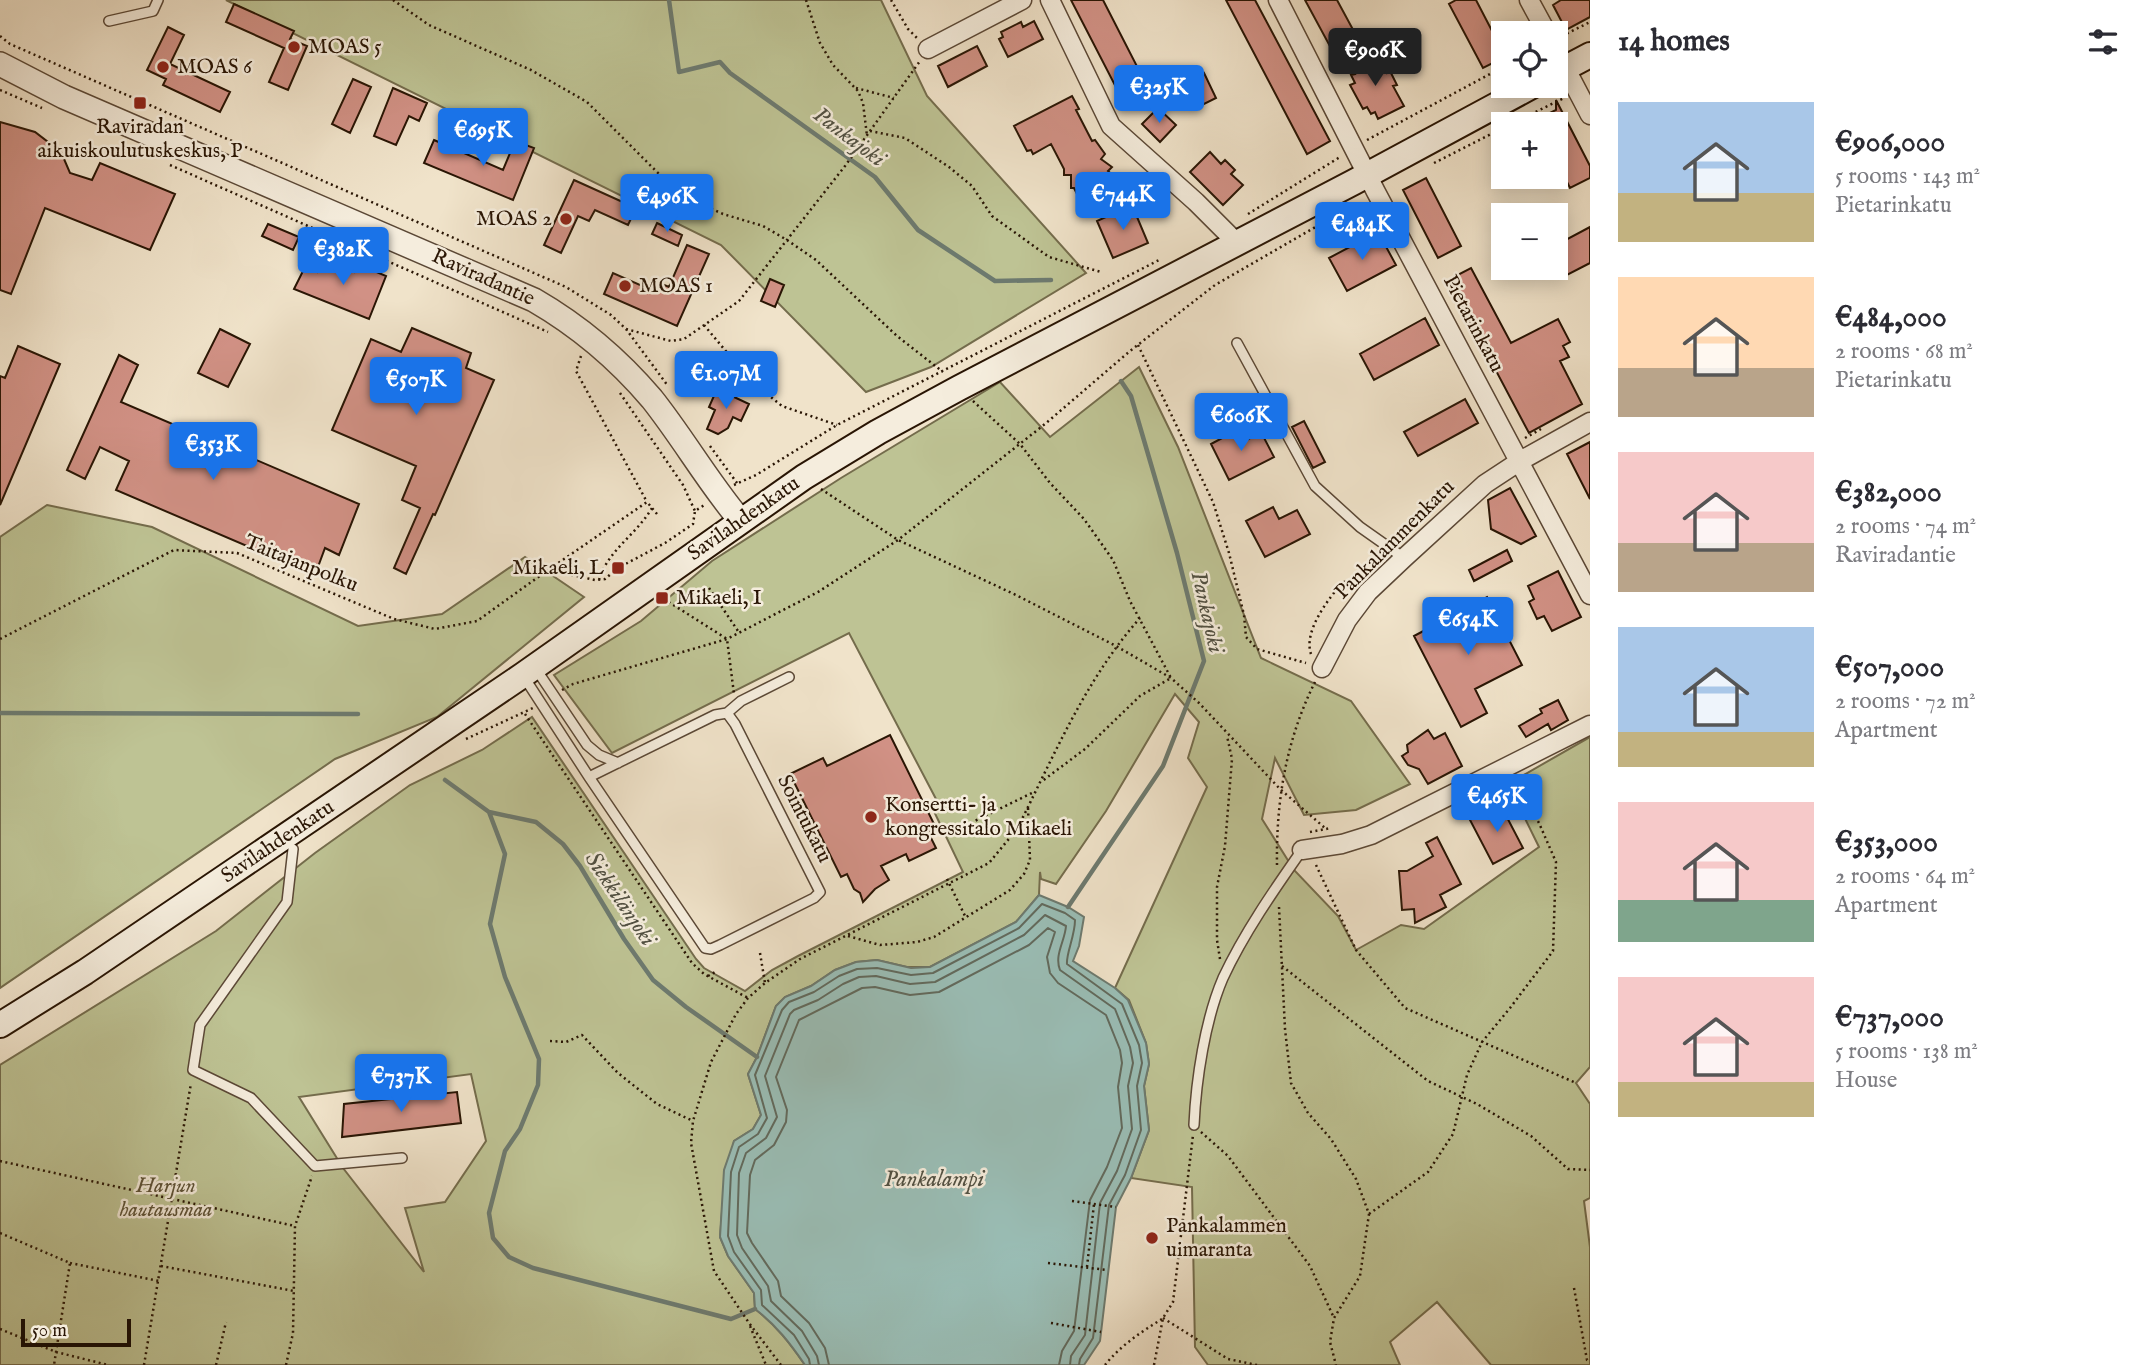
<!DOCTYPE html>
<html lang="en">
<head>
<meta charset="utf-8">
<style>
  body { margin:0; font-family:"IM FELL English",serif; background:#f7f7f7; color:#2b2b33; height:100vh; display:flex; flex-direction:column; font-size:26px; white-space:nowrap }
  * { box-sizing:border-box; margin:0 }
  p { font-size:23px; color:#7c7c81 }
  .icon { flex:none; width:38px; height:38px; fill:none; stroke:currentColor; stroke-width:2; stroke-linecap:round; stroke-linejoin:round }
  .map { position:relative; flex:1; overflow:hidden }
  .panel { display:flex; flex-direction:column; background:#fff; width:560px }
  .panel>* { flex:none }
  .controls { position:absolute; left:1491px; top:21px; display:grid; gap:14px }
  .controls a { display:grid; place-items:center; width:77px; height:77px; border-radius:0px; background:#fff; box-shadow:0 4px 18px #0003; font-size:35px }
  .scale { position:absolute; left:21px; bottom:18px; width:110px; box-sizing:border-box; padding-left:7px; border:4px solid #291504; border-top:0; font-size:19px; line-height:24px; white-space:nowrap; color:#291504; -webkit-text-stroke:5px #f5eddd; paint-order:stroke }
  .price { position:absolute; translate:-50% -60px; padding:0 16px; border-radius:7px; background:#1a73e8; color:#fff; font-size:23px; line-height:46px; filter:drop-shadow(0 2px 4px #0008) }
  .price::after { content:''; position:absolute; left:50%; top:42px; width:21px; height:16px; margin-left:-10px; background:inherit; clip-path:polygon(0 0,100% 0,50% 100%) }
  .price.active { background:#222; color:#fff }
  ul { padding:0; list-style:none }
  li { display:flex; align-items:center; gap:21px; height:175px; padding:0 28px }
  li span { display:grid; place-items:center; flex:none; width:196px; height:140px; border-radius:0px; color:#555 }
  li>.icon { margin-inline-start:auto }
  span .icon { width:84px; height:84px; fill:#fffc; stroke-width:1 }
  li b { font-size:30px }
  h2 { display:flex; justify-content:space-between; align-items:center; height:84px; padding:0 28px; font-size:30px }
  main { display:flex; flex:1; min-height:0 }
  .map>svg:first-child { display:block }
  .green { fill:#bec394; stroke:#746c4c; stroke-width:2; fill-rule:evenodd }
  .water { fill:#9abeb6; stroke:#6d7a6f; stroke-width:2 }
  .lines { fill:none; stroke-linecap:round; stroke-linejoin:round }
  .shore { stroke:#626a5d; stroke-width:2 }
  .stream { stroke:#6d7a6f; stroke-width:4.5 }
  .building { fill:#d19185; stroke:#291504; stroke-width:2 }
  .service-casing { stroke:#5b4836; stroke-width:12 }
  .minor-casing { stroke:#5b4836; stroke-width:21 }
  .tertiary-casing { stroke:#5b4836; stroke-width:26 }
  .secondary-casing { stroke:#291504; stroke-width:28 }
  .path { stroke:#291504; stroke-width:2.5; stroke-dasharray:2 3.5; stroke-linecap:butt }
  .service { stroke:#f5eddd; stroke-width:9 }
  .minor { stroke:#f5eddd; stroke-width:18 }
  .tertiary { stroke:#f5eddd; stroke-width:23 }
  .secondary { stroke:#f5eddd; stroke-width:24 }
  .poi-dot { fill:#8f2418; stroke:#f5eddd; stroke-width:2.5 }
  .labels { text-anchor:middle; dominant-baseline:central; stroke-width:5; stroke-linejoin:round; paint-order:stroke }
  .poi-label { font-size:21px; fill:#291504; stroke:#f5eddd; text-anchor:start }
  .street-label { font-size:21px; fill:#291504; stroke:#f5eddd }
  .park-label { font-size:21px; font-style:italic; fill:#5d5236; stroke:#f5eddd }
  .water-label { font-size:23px; font-style:italic; fill:#515042; stroke:#f5eddd }
</style>
</head>
<body>
<main>
<div class="map">
<svg width="1590" height="1365" viewBox="0 0 1590 1365">
  <rect width="100%" height="100%" fill="#f0e3ca"/>
  <filter id="stains"><feTurbulence type="fractalNoise" baseFrequency=".00286" numOctaves="4"/><feColorMatrix values="0 0 0 0 .2 0 0 0 0 .09 0 0 0 0 .02 0 0 0 .5 -.17"/></filter>
  <radialGradient id="worn" r=".72"><stop offset=".6" stop-color="#630" stop-opacity="0"/><stop offset="1" stop-color="#630" stop-opacity=".3"/></radialGradient>
  <path class="green" d="M226 0H881L927 96 1086 273 931 367 866 392 721 245Z
    M1139 367 1178 447 1261 658 1351 701 1410 784 1356 810 1304 815 1275 758 1262 819 1294 870 1338 916 1356 950 1401 925 1424 929 1539 847 1508 784 1590 737V1067L1576 1083 1590 1104V1198L1584 1201 1590 1247V1365H1491L1437 1302 1390 1342 1400 1365H1208L1195 1347 1192 1187 1131 1178 1149 1130 1144 1086 1149 1064 1146 1043 1129 1000 1115 988 1207 787 1188 758 1199 722 1175 694 1106 811 1056 884 1041 879 1040 872 1039 895 1016 922 930 967H907L877 960 856 962 835 970 811 986 785 997 776 1006 757 1057 748 1074 761 1115 753 1129 734 1141 722 1212 720 1237 728 1256 754 1293 755 1309C776 1325 790 1343 805 1365H0V1065L216 931 315 853 410 785 482 750 532 717 696 959 704 968 745 991 772 970 798 956 963 872 930 803 936 799 849 633 612 753 554 675 641 621 712 561 841 478 1000 382 1050 437ZM471 1074 486 1141 445 1202 405 1208 424 1272 343 1168 299 1097Z
    M47 505 152 527 358 626 442 614 525 557 584 597 437 717 335 759 0 988V537Z"/>
  <path class="water" d="M1039 895 1068 907 1084 917 1079 946 1073 961 1115 988 1128 1000 1146 1043 1149 1064 1144 1086 1149 1130 1131 1178 1116 1207 1100 1341 1084 1365H805C790 1343 776 1325 755 1309L754 1293 728 1256 720 1237 724 1170 734 1141 753 1129 761 1115 748 1074 757 1057 776 1006 785 997 811 986 835 970 856 962 877 960 911 968 930 967 1016 922Z"/>
  <g class="lines">
    <path class="shore" d="M810 1365 809 1359 794 1335 762 1305 761 1290 734 1252 728 1236 731 1172 739 1147 758 1134 767 1118 755 1075 782 1010 789 1002 814 992 839 976 857 969 877 968 911 975 933 973 1019 928 1042 904 1065 913 1075 920C1075 936 1066 953 1067 964L1122 1004 1139 1045 1142 1063 1137 1086 1141 1130 1125 1175 1109 1205 1093 1338 1080 1359 1079 1365
      M819 1365 817 1356 802 1331 771 1301 768 1286 742 1248 737 1235 739 1173 746 1153 766 1138 777 1117 765 1076 790 1014 794 1010 818 1000 843 984 859 977 876 976 910 984 935 982 1024 935 1045 915 1066 926C1065 941 1054 955 1060 970L1115 1009 1130 1047 1133 1063 1128 1086 1132 1129 1117 1171 1100 1203 1085 1335 1071 1356 1070 1365
      M829 1365 825 1348 809 1323 781 1296 778 1281 752 1243 747 1233 750 1175 755 1160 774 1145 786 1122 787 1110 776 1077 799 1020 862 988 875 987 910 995 939 992 1029 945 1048 928 1055 932 1047 957 1050 973 1058 983 1106 1015 1120 1050 1122 1063 1118 1087 1122 1128 1107 1167 1090 1200 1074 1331 1062 1351 1059 1365"/>
    <path class="stream" d="M669 0 679 72 720 62 730 73 875 177 918 230 995 281 1051 280
      M0 713 358 714
      M445 780 489 812 536 822 563 844 580 866 624 939 653 980 686 1007 757 1057
      M489 812 505 854 490 924 505 977 539 1059 538 1085 520 1129 505 1151 489 1213 493 1238 509 1257 533 1268 731 1319 755 1309
      M1068 907 1163 766 1204 661 1177 553 1131 396 1121 381"/>
  </g>
  <path class="building" d="M1071 0H1103L1145 82 1120 95Z
    M1226 0H1255L1330 141 1307 154Z
    M1305 0H1337L1357 37 1332 50Z
    M1456 0H1476L1503 52V58L1483 68 1449 4Z
    M1561 0H1590V17L1566 30 1553 5Z
    M234 4 294 31 290 39 307 46 288 90 269 82 284 48 226 22Z
    M1034 21 1043 39 1008 57 999 39 1003 37 1001 32 1021 22 1023 27Z
    M168 27 184 35 170 64 230 92 220 112 163 85 166 79 147 70Z
    M977 46 987 66 948 87 938 66Z
    M1376 54 1387 73 1390 71 1397 85 1393 86 1404 106 1378 119 1375 112 1371 114 1367 107 1363 109 1350 85 1355 83 1351 75 1355 74 1351 67Z
    M1204 73 1216 98 1198 107 1186 83Z
    M353 79 371 87 350 133 332 124Z
    M393 88 427 103 419 121 409 116 396 145 374 136Z
    M1072 96 1079 109 1076 110 1092 141 1095 140 1105 154 1101 159 1112 167 1108 171 1120 182 1079 203 1078 196 1074 188H1071V175H1064V169L1051 144 1033 154 1031 150 1027 151 1014 126Z
    M1556 100 1590 166V178L1570 188 1556 160V124H1528L1556 110Z
    M1158 108 1176 125 1160 142 1142 124Z
    M0 122 35 132 61 152 70 173 92 180 100 163 175 194 150 250 45 208 11 294 0 290Z
    M434 140 503 170 515 141 534 148 513 200 424 163Z
    M1210 152 1221 164 1225 160 1235 170 1231 174 1243 185 1223 205 1190 172Z
    M1426 178 1461 246 1438 258 1403 190Z
    M574 180 636 208 628 225 595 210 589 221 578 216 561 253 544 245Z
    M1132 205 1148 243 1113 258 1097 221Z
    M657 223 682 235 678 246 652 234Z
    M268 224 299 237 293 250 262 236Z
    M1590 227V263L1565 276 1556 258V245Z
    M1378 232 1396 265 1347 291 1329 258Z
    M687 245 709 254 677 326 604 294 613 273 658 293 662 284 669 287Z
    M323 258 354 272 358 264 386 276 369 319 294 289 305 267 317 272Z
    M1471 268 1511 343 1558 319 1570 342 1563 346 1569 357 1560 361 1582 404 1529 433 1448 280Z
    M770 279 784 285 775 307 761 301Z
    M1425 318 1439 345 1374 380 1360 354Z
    M412 328 471 353 466 368 494 380 435 515 433 514 406 574 394 568 420 508 402 500 416 466 332 430 371 339 401 352Z
    M220 329 250 344 228 387 198 373Z
    M18 346 60 364 0 505V376L5 378Z
    M119 355 138 365 121 402 359 504 339 555 325 548 315 575 116 490 129 461 100 447 85 479 67 470Z
    M717 389 749 404 741 421 733 417 728 428 718 434 707 429 715 410 709 407Z
    M1465 399 1478 423 1418 456 1404 432Z
    M1304 421 1325 462 1313 468 1292 427Z
    M1237 430 1243 442 1261 432 1274 457 1229 480 1211 444Z
    M1590 442V499L1567 454Z
    M1510 488 1536 536 1521 544 1491 529 1488 500Z
    M1273 507 1279 519 1297 510 1310 534 1265 557 1246 521Z
    M1507 550 1512 561 1474 581 1469 570Z
    M1558 571 1581 617 1552 631 1544 616 1537 619 1529 602 1534 599 1528 586Z
    M1487 597 1522 665 1475 689 1487 713 1461 727 1414 636Z
    M1558 700 1568 720 1551 730 1548 724 1526 737 1519 726 1542 713 1540 709Z
    M1428 730 1434 739 1445 733 1462 766 1428 784 1419 769 1408 765 1402 756 1408 752 1407 745Z
    M890 735 936 828 928 832 936 848 909 861 906 854 881 866 889 880 875 889 863 902 860 893 854 889 847 874 841 877 790 774 823 758 827 766Z
    M1500 804 1523 848 1493 864 1470 820Z
    M1437 837 1461 884 1440 895 1446 907 1415 923 1414 909 1402 910 1399 871H1407L1433 856 1426 843Z
    M457 1092 461 1123 342 1137 344 1104Z"/>
  <g class="lines">
    <g class="service-casing">
      <path id="service" d="M109 21 153 11 158 0
        M1237 343 1315 486 1360 527 1404 558
        M536 669 587 745 599 755 618 763
        M524 677 589 777 705 948 711 949 720 945 814 898 820 892 735 724 727 713 715 715 589 777
        M727 713 741 701 789 677
        M293 849 287 902 200 1025 193 1070 251 1098 315 1166 402 1158
        M1194 1125C1196 1080 1205 1020 1223 978 1244 933 1274 890 1302 850"/>
    </g>
    <g class="minor-casing">
      <path id="minor" d="M1050 0 1111 126 1196 202 1237 243
        M1278 0 1376 192 1590 595
        M1529 0 1547 33
        M928 49 1022 0
        M1556 50 1590 115
        M1322 668 1347 620 1368 592 1404 558 1485 484 1520 461 1590 422
        M1302 850 1342 844 1371 835 1590 725"/>
    </g>
    <g class="tertiary-casing">
      <path id="tertiary" d="M0 64 64 97 534 300C579 326 618 359 652 399 683 438 708 482 740 520"/>
    </g>
    <g class="secondary-casing">
      <path id="secondary" d="M1556 73 1590 55
        M0 1025 85 972 523 675 804 477 878 432 959 388 1354 182 1532 86"/>
    </g>
    <path class="path" d="M393 0 429 25 531 70 587 102 657 172 685 197 723 214 763 226 787 240 816 260 897 336 943 372
      M806 0 820 43 833 65 858 91 863 103 867 136
      M891 0 908 29 917 38
      M0 36 10 44 566 287 611 315 626 329 668 386
      M1562 36 1590 22
      M856 88 894 98
      M0 90 42 108
      M1511 124 1564 98
      M870 131 905 138 949 167 972 186 992 216 1049 257 1101 272
      M1367 140 1503 67
      M1434 163 1503 128
      M170 165 548 332
      M1248 214 1340 157
      M704 325 750 380 782 406 837 425
      M626 329 671 341 684 339 739 301 845 166 920 61
      M1138 345 1213 502 1229 553 1244 615 1246 637 1257 649 1306 663
      M581 356 576 371 647 502
      M620 393 683 485 695 511
      M973 401 1020 444 1050 483 1084 519 1113 560 1130 601 1171 678 1140 696 1085 749 1041 782
      M1525 438 1541 429
      M710 446 737 483
      M734 485 756 475 837 425 1161 259
      M821 489 898 540 1016 595 1116 646 1171 678 1199 703 1280 789 1325 828
      M657 514 647 502 548 570 595 580 605 579 618 568 665 543 693 524 695 511 706 504
      M599 580C608 550 636 535 652 508
      M709 588 738 631
      M664 599 727 639 734 694
      M0 639 174 550 237 553 394 619 435 629 477 621 548 570
      M1311 654C1303 631 1329 598 1343 582L1356 581
      M562 690 573 684 727 639 818 592 898 540 1045 424 1130 351 1215 285 1333 217
      M525 714 692 963 704 974 748 998
      M466 739 533 708
      M1310 832 1331 828
      M946 835 1034 792
      M1277 865C1276 801 1286 740 1315 682
      M1316 865 1356 950 1405 1008 1576 1083
      M947 879 966 918
      M1279 907 1285 1029 1291 1083 1308 1113 1331 1139 1356 1179 1369 1214 1360 1276 1334 1318 1330 1342 1336 1365
      M848 936 880 945 917 942 934 937 1010 890 1024 874 1030 860 1028 808
      M760 953 765 983
      M1220 959 1217 940V887L1225 846 1232 759 1227 736
      M1282 966 1428 1081 1477 1104 1531 1136 1568 1169 1590 1170
      M708 976 717 971
      M550 1041 566 1042 582 1035 618 1073 657 1104 693 1121
      M1201 1132 1228 1156 1310 1266 1334 1318
      M0 1161 295 1226
      M1072 1201 1116 1207
      M1369 1214 1428 1172 1453 1134 1467 1075 1482 1042 1510 1008 1553 951 1556 862 1539 823 1515 780
      M0 1233 70 1263 54 1365
      M70 1263 159 1281
      M1048 1263 1107 1270
      M161 1266 294 1291
      M1087 1267 1094 1204
      M1574 1288 1587 1360 1590 1362
      M1163 1318 1228 1359 1257 1365
      M1051 1323 1101 1332
      M750 1326 766 1365
      M0 1329 56 1352 108 1365
      M144 1365 191 1083
      M216 1365 226 1322
      M286 1365 293 1333 295 1226 312 1176
      M781 1365 749 1323 714 1271 691 1143 693 1121 711 1062 736 1014 748 998 765 983 800 959 989 863 1017 829C1054 756 1085 680 1140 618
      M1105 1365C1120 1346 1141 1332 1162 1319
      M1154 1365 1163 1318 1173 1302 1193 1135"/>
    <use href="#service" class="service"/>
    <use href="#minor" class="minor"/>
    <use href="#tertiary" class="tertiary"/>
    <use href="#secondary" class="secondary"/>
  </g>
  <g class="poi-dot">
    <circle cx="294" cy="47" r="7"/>
    <circle cx="163" cy="67" r="7"/>
    <rect x="133" y="96" width="14" height="14" rx="3.5"/>
    <circle cx="566" cy="219" r="7"/>
    <circle cx="625" cy="286" r="7"/>
    <rect x="611" y="561" width="14" height="14" rx="3.5"/>
    <rect x="655" y="591" width="14" height="14" rx="3.5"/>
    <circle cx="871" cy="817" r="7"/>
    <circle cx="1152" cy="1238" r="7"/>
  </g>
  <g class="labels">
    <g class="poi-label">
      <text x="308" y="47">MOAS 5</text>
      <text x="177" y="67">MOAS 6</text>
      <text x="140" y="127" text-anchor="middle">Raviradan<tspan x="140" dy="24">aikuiskoulutuskeskus, P</tspan></text>
      <text x="552" y="219" text-anchor="end">MOAS 2</text>
      <text x="639" y="286">MOAS 1</text>
      <text x="604" y="568" text-anchor="end">Mikaeli, L</text>
      <text x="676" y="598">Mikaeli, I</text>
      <text x="885" y="805">Konsertti- ja<tspan x="885" dy="24">kongressitalo Mikaeli</tspan></text>
      <text x="1166" y="1226">Pankalammen<tspan x="1166" dy="24">uimaranta</tspan></text>
    </g>
    <g class="street-label">
      <text transform="translate(483 278) rotate(24)">Raviradantie</text>
      <text transform="translate(1473 324) rotate(62)">Pietarinkatu</text>
      <text transform="translate(744 519) rotate(-35)">Savilahdenkatu</text>
      <text transform="translate(1395 540) rotate(-45)">Pankalammenkatu</text>
      <text transform="translate(301 564) rotate(22)">Taitajanpolku</text>
      <text transform="translate(804 819) rotate(63)">Sointukatu</text>
      <text transform="translate(278 842) rotate(-34)">Savilahdenkatu</text>
    </g>
    <g class="park-label">
      <text x="166" y="1186">Harjun<tspan x="166" dy="24">hautausmaa</tspan></text>
    </g>
    <g class="water-label">
      <text transform="translate(849 137) rotate(37)">Pankajoki</text>
      <text transform="translate(1207 612) rotate(77)">Pankajoki</text>
      <text transform="translate(620 899) rotate(56)">Siekkilänjoki</text>
      <text x="934" y="1179">Pankalampi</text>
    </g>
  </g>
  <rect width="100%" height="100%" filter="url(#stains)"/>
  <rect width="100%" height="100%" fill="url(#worn)"/>
</svg>
<div class="controls">
<a><svg class="icon" aria-label="locate" viewBox="0 0 24 24"><circle cx="12" cy="12" r="6"/><path d="M12 2v4M12 18v4M2 12h4M18 12h4"/></svg></a>
<a>+</a>
<a>−</a>
</div>
<div class="scale">50 m</div>
<b class="price active" style="left:1375px;top:88px">€906K</b>
<b class="price" style="left:1159px;top:125px">€325K</b>
<b class="price" style="left:483px;top:168px">€695K</b>
<b class="price" style="left:1123px;top:232px">€744K</b>
<b class="price" style="left:667px;top:234px">€496K</b>
<b class="price" style="left:1362px;top:262px">€484K</b>
<b class="price" style="left:343px;top:287px">€382K</b>
<b class="price" style="left:726px;top:411px">€1.07M</b>
<b class="price" style="left:416px;top:417px">€507K</b>
<b class="price" style="left:1241px;top:453px">€606K</b>
<b class="price" style="left:213px;top:482px">€353K</b>
<b class="price" style="left:1468px;top:657px">€654K</b>
<b class="price" style="left:1497px;top:834px">€465K</b>
<b class="price" style="left:401px;top:1114px">€737K</b>
</div>
<section class="panel">
<h2>14 homes<svg class="icon" aria-label="filters" viewBox="0 0 24 24"><path d="M4 7h16M4 17h16"/><circle cx="9" cy="7" r="2"/><circle cx="15" cy="17" r="2"/></svg></h2>
<ul>
<li><span style="background:linear-gradient(#a9c7e8 65%,#c2b280 0)"><svg class="icon" aria-label="home" viewBox="0 0 24 24"><path d="M3 11l9-7 9 7M6 9v11h12V9"/></svg></span><div><b>€906,000</b><p>5 rooms · 143 m²</p><p>Pietarinkatu</p></div></li>
<li><span style="background:linear-gradient(#ffd9b3 65%,#b9a48a 0)"><svg class="icon" aria-label="home" viewBox="0 0 24 24"><path d="M3 11l9-7 9 7M6 9v11h12V9"/></svg></span><div><b>€484,000</b><p>2 rooms · 68 m²</p><p>Pietarinkatu</p></div></li>
<li><span style="background:linear-gradient(#f6c9c9 65%,#b9a48a 0)"><svg class="icon" aria-label="home" viewBox="0 0 24 24"><path d="M3 11l9-7 9 7M6 9v11h12V9"/></svg></span><div><b>€382,000</b><p>2 rooms · 74 m²</p><p>Raviradantie</p></div></li>
<li><span style="background:linear-gradient(#a9c7e8 75%,#c2b280 0)"><svg class="icon" aria-label="home" viewBox="0 0 24 24"><path d="M3 11l9-7 9 7M6 9v11h12V9"/></svg></span><div><b>€507,000</b><p>2 rooms · 72 m²</p><p>Apartment</p></div></li>
<li><span style="background:linear-gradient(#f6c9c9 70%,#7fa58c 0)"><svg class="icon" aria-label="home" viewBox="0 0 24 24"><path d="M3 11l9-7 9 7M6 9v11h12V9"/></svg></span><div><b>€353,000</b><p>2 rooms · 64 m²</p><p>Apartment</p></div></li>
<li><span style="background:linear-gradient(#f6c9c9 75%,#c2b280 0)"><svg class="icon" aria-label="home" viewBox="0 0 24 24"><path d="M3 11l9-7 9 7M6 9v11h12V9"/></svg></span><div><b>€737,000</b><p>5 rooms · 138 m²</p><p>House</p></div></li>
</ul>
</section>
</main>
</body>
</html>
